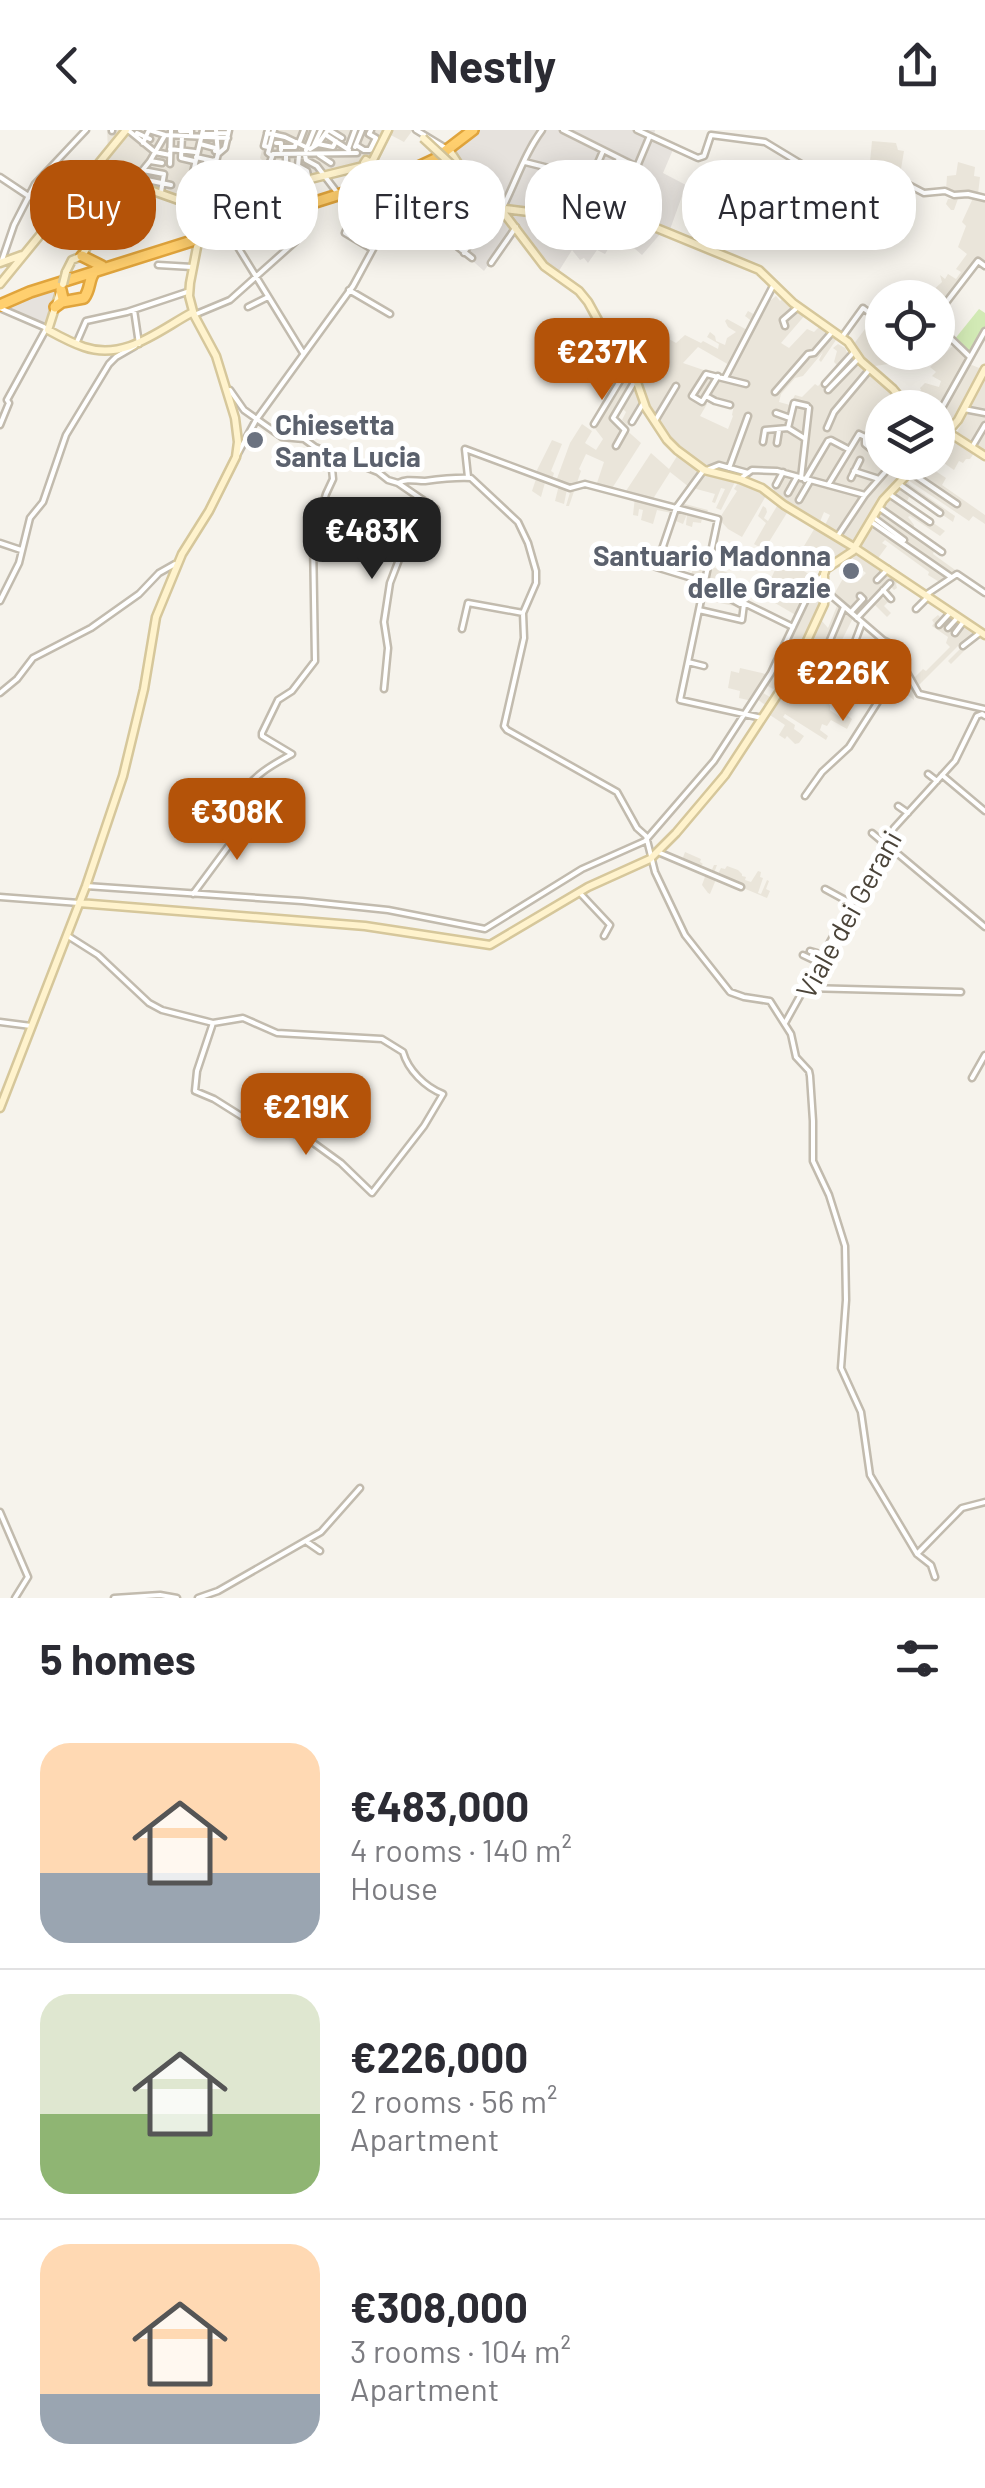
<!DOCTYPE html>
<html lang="en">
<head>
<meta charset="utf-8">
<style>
  body { margin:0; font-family:Barlow,sans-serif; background:#f7f7f7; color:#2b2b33; height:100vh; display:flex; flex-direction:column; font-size:38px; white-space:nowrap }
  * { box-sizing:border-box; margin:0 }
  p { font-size:32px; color:#7c7c81 }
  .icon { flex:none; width:55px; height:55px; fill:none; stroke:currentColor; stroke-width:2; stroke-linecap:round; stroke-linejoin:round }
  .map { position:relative; height:1468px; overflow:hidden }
  .side { display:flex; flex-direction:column; background:#fff; flex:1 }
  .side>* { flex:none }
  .banner { position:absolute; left:30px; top:30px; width:925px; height:90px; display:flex; gap:20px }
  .fabs { position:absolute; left:865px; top:150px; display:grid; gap:20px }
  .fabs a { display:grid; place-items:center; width:90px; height:90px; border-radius:50%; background:#fff; box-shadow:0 5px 25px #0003; font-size:50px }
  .price { position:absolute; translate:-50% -85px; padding:0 22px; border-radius:20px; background:#b45309; color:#fff; font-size:32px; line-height:65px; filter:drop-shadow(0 2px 5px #0008) }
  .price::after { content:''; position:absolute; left:50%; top:60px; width:30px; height:22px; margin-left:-15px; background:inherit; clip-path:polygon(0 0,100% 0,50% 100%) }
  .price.on { background:#222; color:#fff }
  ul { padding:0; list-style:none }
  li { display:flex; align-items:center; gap:30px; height:250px; padding:0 40px }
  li+li { border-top:2px solid #e1e1e2 }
  li span { display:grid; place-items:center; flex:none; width:280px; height:200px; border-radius:30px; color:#555 }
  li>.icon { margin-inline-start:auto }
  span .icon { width:120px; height:120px; fill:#fffc; stroke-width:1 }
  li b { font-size:42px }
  h2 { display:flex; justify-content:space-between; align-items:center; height:120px; padding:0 40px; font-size:42px }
  .chip { padding:0 35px; border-radius:40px; background:#fff; box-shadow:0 5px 25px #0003; font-size:35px; line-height:90px }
  .chip.on { background:#b45309; color:#fff }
  header { display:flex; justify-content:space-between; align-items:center; height:130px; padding:0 40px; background:#fff; font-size:45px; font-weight:700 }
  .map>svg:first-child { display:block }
  .residential { fill:#eae5da; fill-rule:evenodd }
  .industrial { fill:#e6e2dd }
  .green { fill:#d2eab5 }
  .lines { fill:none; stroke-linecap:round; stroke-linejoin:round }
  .street-casing { stroke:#c2bbae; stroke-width:9 }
  .secondary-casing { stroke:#d6c79b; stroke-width:11 }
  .highway-casing { stroke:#e0a43c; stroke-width:14 }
  .street { stroke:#fff; stroke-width:4 }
  .secondary { stroke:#fff3cd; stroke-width:6 }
  .highway { stroke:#ffcf6e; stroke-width:9 }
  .secondary-bridge-casing { stroke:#d6c79b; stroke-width:11; stroke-linecap:butt }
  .secondary-bridge { stroke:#fff3cd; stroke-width:6 }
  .worship-dot { fill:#6b7280; stroke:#fff; stroke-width:4 }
  .labels { text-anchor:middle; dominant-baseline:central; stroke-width:10; stroke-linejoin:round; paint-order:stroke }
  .worship-label { font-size:28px; font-weight:bold; fill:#5b616d; stroke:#fff; text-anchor:start }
  .street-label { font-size:28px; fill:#4b4439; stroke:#fff }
</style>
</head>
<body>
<header><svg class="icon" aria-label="back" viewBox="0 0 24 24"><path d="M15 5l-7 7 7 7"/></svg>Nestly<svg class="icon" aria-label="share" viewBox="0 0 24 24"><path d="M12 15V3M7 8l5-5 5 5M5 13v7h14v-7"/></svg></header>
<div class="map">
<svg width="985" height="1468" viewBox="0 0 985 1468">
  <rect width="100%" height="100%" fill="#f6f3ec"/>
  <path class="residential" d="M107 0H230L226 18 217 26 206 68 199 74 190 72 187 66 180 67 162 62 132 52 93 102 84 106H72L53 90 108 20Z
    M267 0H419L417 3 412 1 404 12 387 3 372 33 291 53 287 51 265 58 267 35 260 28Z
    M872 11 896 13 898 20 904 21 899 51H894L895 40 884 44 883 52 872 53 874 34 870 32Z
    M958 32 975 37 974 46 980 47 978 64 985 67V135L979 131 938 181V168H907L910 162 914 164 921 156 930 163 942 152 940 145 945 149 948 144 956 149 961 142 956 139 967 124 958 117 966 96 962 92 974 66H959L954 80H951L946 74 948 69H952L953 65 946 60 947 46 956 45Z
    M776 166 780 171 784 168 806 184 781 213 789 218 807 199 814 202 821 195 838 207 821 232 819 230 823 222 803 246 795 248 781 264 779 272 790 275 795 265 802 267 815 254 818 256 827 247 829 249 837 235 834 232 837 221 833 218 838 214 845 218 848 225 847 229 852 224 858 230 855 234 865 241 867 239 908 277 882 278V332L935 333 937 334 934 340 946 348 942 355 985 385V394L973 386 969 391 908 350 909 354 955 386 953 392 901 356 898 358 909 367 906 374 945 401 940 406 910 386 908 387 914 395 913 400 944 423 940 425 934 421 933 424 958 442 941 453 928 445 929 442 885 410 882 413 887 416 876 431 824 397 830 385 824 382 819 394 790 378 764 420 754 414 766 393 758 386 763 376 766 378 767 382 764 388 768 391 780 371 772 363 783 344 754 339 747 342 716 334 706 340 670 310 652 283 638 249 656 219 667 208 676 213 685 205 701 213 703 211 718 219 719 214 707 207 710 202 715 206 716 211 725 215 727 208 736 202 728 197 725 191 727 189 749 201 754 193 745 186 748 181 757 186 768 168 771 170ZM698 217 731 236 724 247 683 233ZM707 267 734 275 732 285 733 286 728 299 700 286 707 274 704 271Z
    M865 199 882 212V222L885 223 890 232 888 234 869 237 853 215Z
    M955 214 970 228 967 233 984 240 954 293 944 290 939 300H938V287L955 258 945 273 930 266 927 269 934 274 931 277 923 274 919 277H911L907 274 921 260 920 258 925 253 939 257 941 251 932 246 936 242 930 237Z
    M629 238 643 273 628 296 622 290 626 282 621 277 614 289 641 313 611 360 596 356 604 332 586 324 579 339 581 341 569 376H566L571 359H567L564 374 555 371 559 355 555 354 570 313 582 294 592 301 585 313 596 320 603 309 593 296Z
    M985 251V325L976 320 970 329H966L963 333 959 331 954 340 938 329V302L946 311 951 306H955Z
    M552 310 562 314 551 341 554 343 552 350 546 349 541 367 532 361 537 346 535 344Z
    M651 323 669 339 679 323 688 332 736 350 721 380 716 378 725 359 721 358 715 373 712 372 715 364 689 357 670 342 651 372 676 379 681 373 708 380 706 385 703 384 701 393 693 392 692 397 686 395 687 384 683 394 671 389 672 383 657 380 653 394 641 390 643 380 639 379 638 386 633 385 635 367 624 364Z
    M739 351 767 364 742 407 728 399 719 389 737 361 734 359Z
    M816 396 850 418 827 437 801 421Z
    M857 422 900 449 896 454 897 458 894 460 889 455 885 459 892 467 891 469 882 463 879 465 888 472 884 476 891 483 887 487 868 468 866 470 868 473 865 476 861 472 852 482 855 484 835 524 846 532 849 527 859 531 857 535 853 534 850 540 847 538 845 541 830 533 829 536 840 543 835 551 839 554 837 560 828 554 831 550 809 536V539H805L797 534 821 486 822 491 828 498 839 471 833 466 845 445 847 443 857 452 866 443 851 431Z
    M783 433 792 438 794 435 817 449 811 458 820 463 821 478 800 522 786 514 799 487 763 466 775 440H779Z
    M708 435 728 443V449L748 455 738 477 702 469V466L687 463 693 437 702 439 703 437 708 438Z
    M952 484 981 504 951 534 948 531 964 515 961 513 918 556 922 561 918 565 913 557 914 570 906 564 911 551 923 539 926 541 950 517 946 513 948 507 932 496 934 493 932 490 938 485 940 487 936 492 940 496Z
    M780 528 789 533 781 547 805 564 808 560 822 569 830 575V580L843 589 847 585 852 589 847 599 831 590 827 596 822 594 820 600 828 606 826 610 785 584 783 587 795 595 794 599 804 606 799 613 795 614 787 606 785 609 779 605 785 595 767 583 769 578 756 568 760 561 773 569 777 561 764 554 752 571 739 568 740 561 728 558 731 541 739 543 740 538 770 545Z
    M685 722 701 729 700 732 703 734 698 738 710 744 714 735H717L714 743 718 744 721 738 725 739 727 736 738 740 742 744V746L746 747 745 750 751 752 758 741 761 742 760 747 763 748 758 763 761 764 767 750 769 751 766 759 770 761 767 768 717 747 710 764 708 763 702 755 706 744 681 733Z"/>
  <path class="industrial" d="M480 0H655L654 7 675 15 663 43 686 55 668 105 662 102 642 125 634 118 651 97 626 90 605 124 597 120 588 133 584 128 580 130 572 120 557 144 548 137 519 99 470 50 451 23Z
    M485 68 514 97 484 141 457 117 472 92 470 89Z
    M61 156 47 196 4 179 13 172Z"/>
  <path class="green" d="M979 179 985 183V200L971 226 954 210Z"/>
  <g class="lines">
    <g class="street-casing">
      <path id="street" d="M128 0 155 22 170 25
        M268 0 264 16 268 17
        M329 0 342 8
        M416 0 444 17
        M563 0 637 37
        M637 0 698 28 704 26 711 5 765 12 803 35 869 55 903 52 924 63 945 61 954 65 968 64 985 68
        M112 1V0
        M180 1H191V5
        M137 3 150 9
        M267 3 285 7 310 19 318 14 328 0
        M202 4 227 3
        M326 5 349 20
        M182 6 181 28 194 31
        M143 13 149 0 165 5 228 8
        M276 13H281V20
        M299 13 304 0
        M200 14 215 18V21
        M318 14 333 17 336 11
        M356 15 364 20H370L376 8 369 4 371 0
        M281 17H295L296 12
        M313 17 321 0
        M355 17 362 0
        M170 19 195 22
        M348 19 355 0
        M306 20 314 0
        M218 24 225 18 229 0
        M299 25 298 36 307 41 309 50
        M305 25 306 30 317 36 336 61
        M319 25 331 33
        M272 26 268 23 274 0
        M196 27 214 31 215 30
        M150 31 162 33
        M525 32 628 58 649 8
        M170 34 171 0
        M268 35 294 51
        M286 38 299 46
        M143 40 164 44 161 62
        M281 43 286 36V24
        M0 47 57 85
        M137 48 171 55
        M87 49 118 72
        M199 49 207 30
        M591 49 603 21
        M133 52 150 31 164 7
        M261 57 273 24 357 23
        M209 59 218 24 216 0
        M200 60 203 50
        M94 61 108 72 95 90 80 79Z
        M343 65 387 90
        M187 68 203 0
        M66 73 73 78 92 53
        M357 74 345 103 372 119
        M503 77C516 51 525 23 542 0
        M207 78 225 96
        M597 82 619 28
        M53 90 74 108 91 105
        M228 101 303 223
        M68 102 76 91 72 87 75 83 97 99
        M72 106 115 46
        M78 109 89 93
        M458 117 472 128
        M464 123 478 100 460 82 477 58
        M1 133 14 95 35 54 86 0
        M491 133 516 97
        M158 135 192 137
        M349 160 390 184
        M248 177 268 167
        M0 178 44 197
        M134 180 139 214
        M938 183 978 131 985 136
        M194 185 230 170 296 111
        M785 196 783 190 798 177
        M938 196 970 227
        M842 207 863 178 882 192
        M76 214 86 191 127 182 187 162
        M718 246 702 272 692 266 706 244 746 254
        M725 248 774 154
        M825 254 854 222
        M230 260 244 280 282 307 304 309 315 317 378 342 388 350 398 353C408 348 414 351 425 351 440 349 455 347 471 348L518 392 528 413 536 441V453L523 483 524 508 504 596 507 600 617 662 637 698 646 706 655 742 685 805 730 862 744 867 770 871 791 904 796 927 809 941 810 946 813 991V1031L829 1065 845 1116 846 1170 841 1238 861 1282 870 1345 917 1424 931 1435 935 1447
        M828 260 859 228
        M775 262 808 224 814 223 833 201
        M706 266 715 271 730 275
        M964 279 985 283
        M776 283 790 288
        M938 285 985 201
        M655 291 676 256
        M632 292 644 272
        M594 294 629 236
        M0 295 9 273 7 270 46 199
        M788 298 794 273 807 276
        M827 298 834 282 870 239
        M865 307 882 293
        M763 312 765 300 788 298 804 308
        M777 313 779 300
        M616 316 625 300 613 288 636 249
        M972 317 985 295
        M236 327 256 290 353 156 399 71 424 39
        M729 338 748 286
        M709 339 719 335 748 343
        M703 341 676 378 656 437 705 452
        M854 341 879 349
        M910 342 957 374
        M468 347 465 319 570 358 585 354 718 389 680 570 762 588
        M741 348 752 340 777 341 865 365
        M801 348 809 278
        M851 348 860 330
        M805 350 828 311 831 310 848 319
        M899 354 940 383
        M776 355 783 342
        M828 355 859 304 865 307V314L882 328
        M788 363 797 347
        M889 364 930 392
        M799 370 810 351
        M881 379 942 422
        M873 387 904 410
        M870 391 951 447
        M837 407 865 365 894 332
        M0 413 21 420
        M877 450 888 439
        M705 454 740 474H746L793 497
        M883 460 891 469
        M826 461 883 510 891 514 919 564 985 579
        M927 464 957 444 985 463
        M0 471 19 433 30 388 43 372 66 305 109 234 116 227 135 216
        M916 479 929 466
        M699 480 742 490 744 474
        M851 482 863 469 860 466
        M857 488 890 453
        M939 495 951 482
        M948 498 958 487
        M462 499 468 473 523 483
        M955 503 964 491
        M830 510 844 477
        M963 516 981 502
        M801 529 839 554 862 493
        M688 532 704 536
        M384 559 388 518 384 492 390 453 405 414 436 379 398 353
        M0 563 17 549 33 528 91 498 139 464 159 443 175 434
        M928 644 937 651
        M942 645 985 681
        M805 666 822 642 849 617 902 534
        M898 676 908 683
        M872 703 884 713
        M885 713 985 797
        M658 722 741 757
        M86 756 302 771 388 780 485 799 582 739 645 711 714 631 771 543 811 459 824 444
        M825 759 847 771 851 775
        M579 762 610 795 604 806
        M193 764 253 683 241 666C253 645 272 635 292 624L262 606V603L278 570 292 561 315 531 313 408 326 364 333 349 332 339 336 326
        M0 767 79 773
        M68 806 98 825 149 873 162 880 213 893 243 888 277 903 382 909 403 922C408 940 425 957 443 964L424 996 372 1063 341 1033 308 1009 278 998 249 991 214 969 195 961 197 941 213 893
        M810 821 817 823 822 828
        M803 825 820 833
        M806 858 961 862
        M0 892 31 896
        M785 893 885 713 894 698 955 631 977 586 982 584 985 586
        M972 948 985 925
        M0 1382 28 1447 15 1468
        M307 1412 320 1421
        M917 1424 962 1378 985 1372
        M114 1468 160 1465 177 1468
        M198 1468 218 1461 321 1402 360 1358"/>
    </g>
    <g class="secondary-casing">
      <path id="secondary" d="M450 21 467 47
        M366 30 369 32 367 35 364 33Z
        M435 31 442 33 465 50
        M368 34 373 30 388 0
        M95 39 135 52
        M466 48 500 78
        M362 53 407 38
        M131 56H139L184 72
        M209 59 235 63 261 61
        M262 61 367 35
        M185 72 201 78
        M505 79 529 82 612 83 637 90 759 140 793 173 848 212 861 231 893 259 909 278
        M503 82 544 136 579 161 588 172 605 203 632 238 646 278 667 310 677 320 704 340 740 349 762 358 784 375 852 416
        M253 83 251 73 254 67 260 65C268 65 274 72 273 81
        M257 96 264 108 274 107C281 101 276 92 281 84
        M200 102 204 103 298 73
        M200 102 206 78
        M0 133 22 125
        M66 142 72 130 82 126 97 99 133 52
        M0 154 126 0
        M61 159 48 200C59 206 72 213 84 217 125 231 159 200 193 182
        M938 302 954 306 985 326
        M938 313 958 290 985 239
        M855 417 883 370 919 332
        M855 418 985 505
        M79 773 365 796 490 815 588 757 650 729 676 703 725 645 793 541 824 474V444L826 439 853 421
        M0 978 86 756 123 646 144 559 156 487 182 424 209 381 236 327 238 312 235 288 216 226 194 185 189 166 190 153 197 117 199 112 204 109"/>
    </g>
    <g class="highway-casing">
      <path id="highway" d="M82 126 102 136
        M61 160 63 169
        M0 175 30 162 401 45 435 29 473 0
        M55 177 62 172 84 168C91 159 88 150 95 141"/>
    </g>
    <use href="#street" class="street"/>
    <use href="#secondary" class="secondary"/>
    <use href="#highway" class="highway"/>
    <g class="secondary-bridge-casing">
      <path id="secondary-bridge" d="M423 8 466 48
        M253 83 257 96
        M63 154 66 142"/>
    </g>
    <use href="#secondary-bridge" class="secondary-bridge"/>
  </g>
  <g class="worship-dot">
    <circle cx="255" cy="310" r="10"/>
    <circle cx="851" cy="441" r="10"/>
  </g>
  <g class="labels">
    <g class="worship-label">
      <text x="275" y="294">Chiesetta<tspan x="275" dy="32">Santa Lucia</tspan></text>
      <text x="831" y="425" text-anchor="end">Santuario Madonna<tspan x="831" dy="32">delle Grazie</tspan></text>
    </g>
    <g class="street-label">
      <text transform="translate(848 784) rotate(-61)">Viale dei Gerani</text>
    </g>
  </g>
</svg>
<div class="fabs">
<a><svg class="icon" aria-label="locate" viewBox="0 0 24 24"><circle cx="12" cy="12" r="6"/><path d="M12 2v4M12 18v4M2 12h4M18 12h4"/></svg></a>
<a><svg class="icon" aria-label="layers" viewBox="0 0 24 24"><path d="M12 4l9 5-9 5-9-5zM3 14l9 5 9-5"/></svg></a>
</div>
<b class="price" style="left:602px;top:273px">€237K</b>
<b class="price on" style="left:372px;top:452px">€483K</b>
<b class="price" style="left:843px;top:594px">€226K</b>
<b class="price" style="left:237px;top:733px">€308K</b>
<b class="price" style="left:306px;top:1028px">€219K</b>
<div class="banner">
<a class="chip on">Buy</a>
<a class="chip">Rent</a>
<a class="chip">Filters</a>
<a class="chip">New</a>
<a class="chip">Apartment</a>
</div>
</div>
<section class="side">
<h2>5 homes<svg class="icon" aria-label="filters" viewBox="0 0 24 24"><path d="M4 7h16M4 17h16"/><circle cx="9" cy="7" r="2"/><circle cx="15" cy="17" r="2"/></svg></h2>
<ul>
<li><span style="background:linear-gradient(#ffd9b3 65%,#9aa5b1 0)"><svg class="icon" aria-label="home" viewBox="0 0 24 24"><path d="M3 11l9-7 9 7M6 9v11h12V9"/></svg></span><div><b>€483,000</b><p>4 rooms · 140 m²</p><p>House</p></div></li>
<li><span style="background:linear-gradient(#dfe7d0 60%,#8fb573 0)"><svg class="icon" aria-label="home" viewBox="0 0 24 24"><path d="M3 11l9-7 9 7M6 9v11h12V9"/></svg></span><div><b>€226,000</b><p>2 rooms · 56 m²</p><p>Apartment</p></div></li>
<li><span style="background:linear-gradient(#ffd9b3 75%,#9aa5b1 0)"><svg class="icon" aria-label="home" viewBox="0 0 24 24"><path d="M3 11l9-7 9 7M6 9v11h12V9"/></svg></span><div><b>€308,000</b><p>3 rooms · 104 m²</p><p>Apartment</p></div></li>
</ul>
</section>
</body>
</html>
